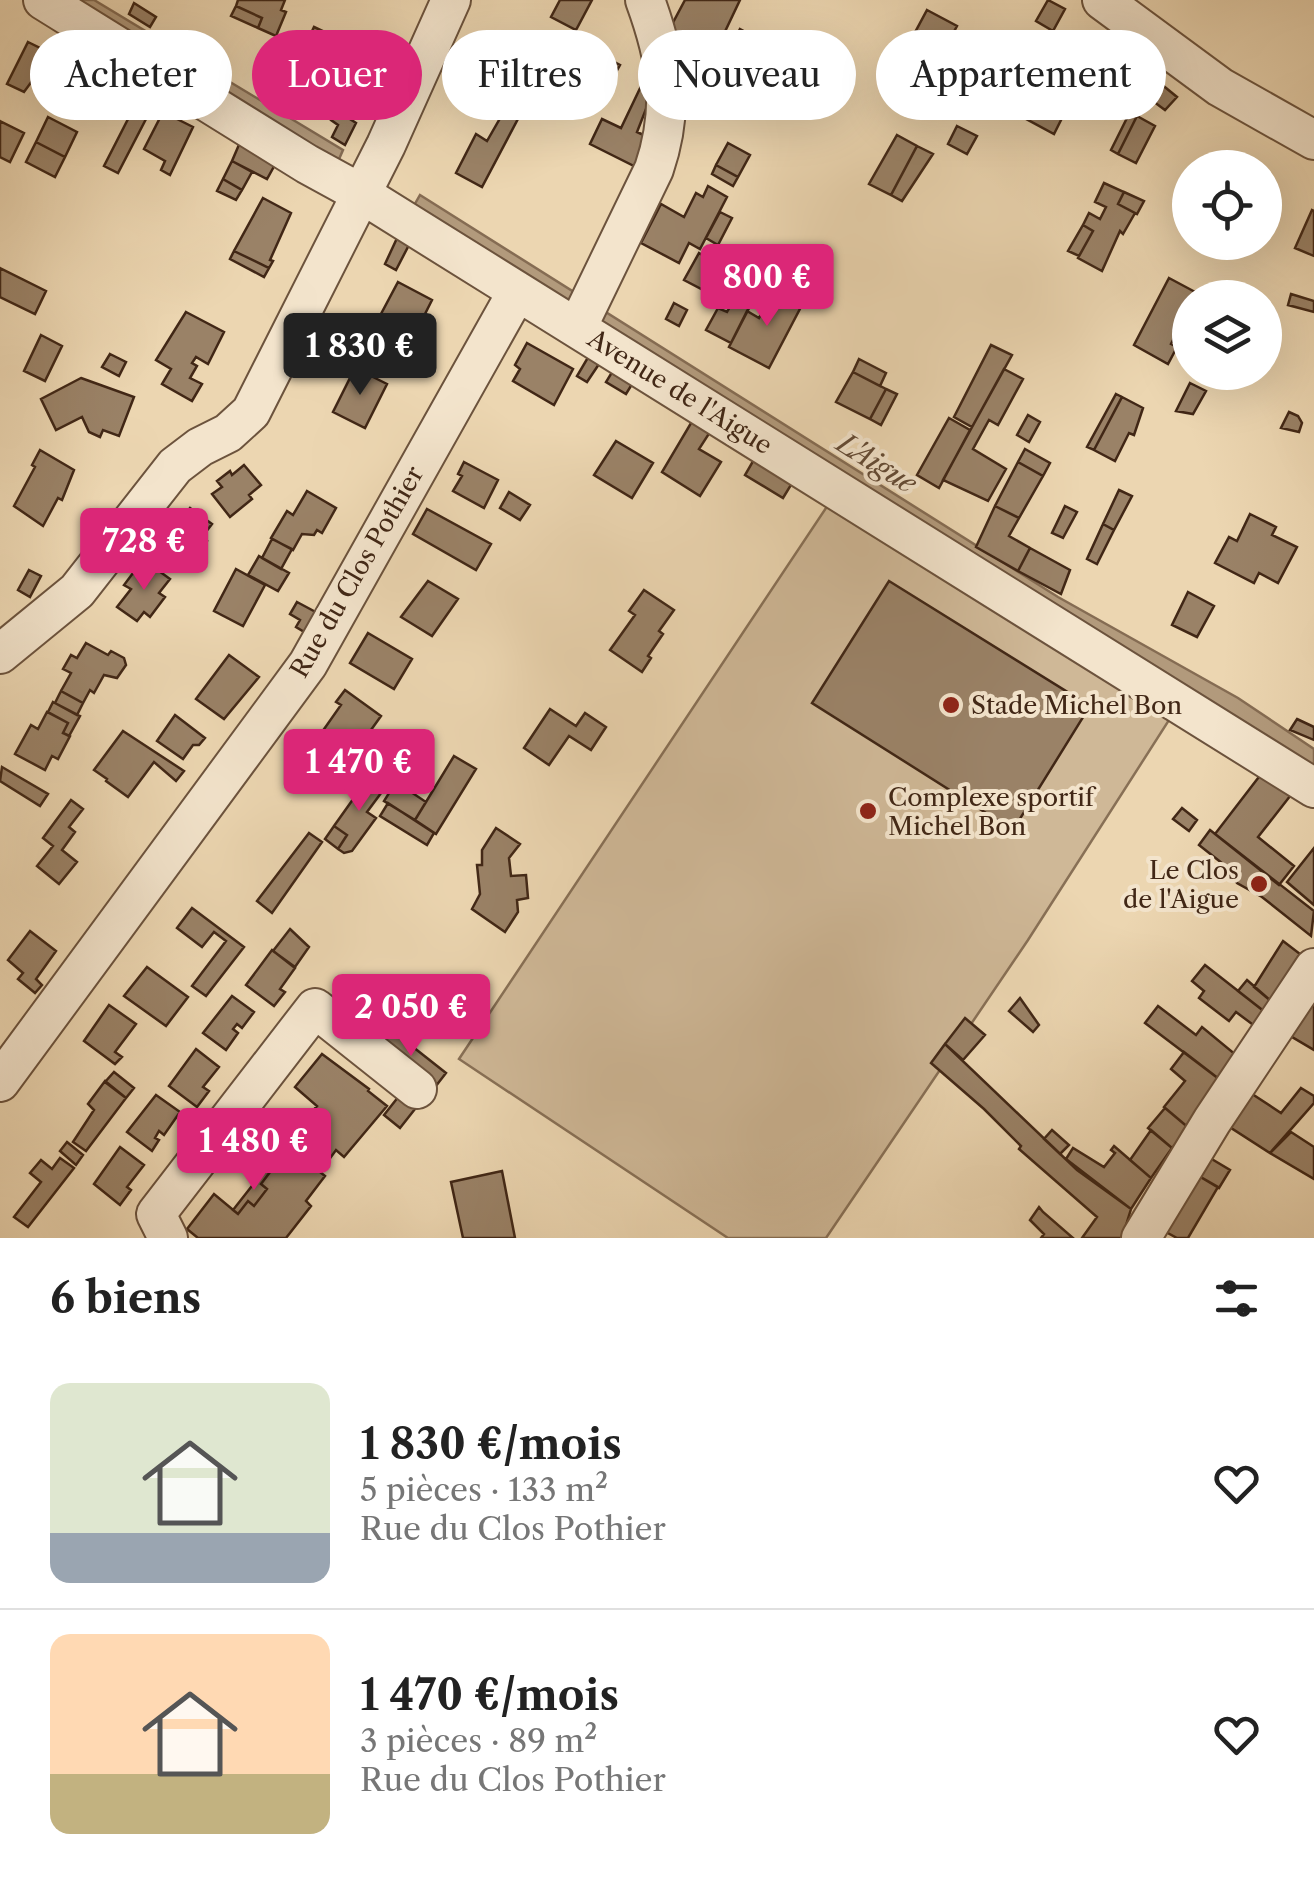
<!DOCTYPE html>
<html lang="fr">
<head>
<meta charset="utf-8">
<style>
  body { margin:0; font-family:"Libre Caslon Text",serif; background:#f6f6f6; color:#222; height:100vh; display:flex; flex-direction:column; font-size:38px; white-space:nowrap }
  * { box-sizing:border-box; margin:0 }
  p { font-size:32px; color:#767676 }
  .icon { flex:none; width:55px; height:55px; fill:none; stroke:currentColor; stroke-width:2; stroke-linecap:round; stroke-linejoin:round }
  .map { position:relative; height:1238px; overflow:hidden }
  .side { display:flex; flex-direction:column; background:#fff; flex:1 }
  .side>* { flex:none }
  .banner { position:absolute; left:30px; top:30px; width:1255px; height:90px; display:flex; gap:20px }
  .controls { position:absolute; left:1172px; top:150px; display:grid; gap:20px }
  .controls a { display:grid; place-items:center; width:110px; height:110px; border-radius:50%; background:#fff; box-shadow:0 10px 40px #0002; font-size:50px }
  .price { position:absolute; translate:-50% -85px; padding:0 22px; border-radius:10px; background:#db2777; color:#fff; font-size:32px; line-height:65px; filter:drop-shadow(0 2px 5px #0008) }
  .price::after { content:''; position:absolute; left:50%; top:60px; width:30px; height:22px; margin-left:-15px; background:inherit; clip-path:polygon(0 0,100% 0,50% 100%) }
  .price.selected { background:#222; color:#fff }
  ul { padding:0; list-style:none }
  li { display:flex; align-items:center; gap:30px; height:250px; padding:0 50px }
  li+li { border-top:2px solid #e0e0e0 }
  li span { display:grid; place-items:center; flex:none; width:280px; height:200px; border-radius:20px; color:#555 }
  li>.icon { margin-inline-start:auto }
  span .icon { width:120px; height:120px; fill:#fffc; stroke-width:1 }
  li b { font-size:42px }
  h2 { display:flex; justify-content:space-between; align-items:center; height:120px; padding:0 50px; font-size:42px }
  .pill { padding:0 35px; border-radius:45px; background:#fff; box-shadow:0 10px 40px #0002; font-size:35px; line-height:90px }
  .pill.selected { background:#db2777; color:#fff }
  .map>svg:first-child { display:block }
  .green { fill:#cfb897; stroke:#887056; stroke-width:2.5 }
  .water { fill:#b29a7c; stroke:#856c53; stroke-width:2.5 }
  .building { fill:#9a8267; stroke:#412716; stroke-width:2.5 }
  .lines { fill:none; stroke-linecap:round; stroke-linejoin:round }
  .minor-casing { stroke:#6c533d; stroke-width:42 }
  .minor { stroke:#f3e4cc; stroke-width:38 }
  .poi-dot { fill:#8f2418; stroke:#f3e4cc; stroke-width:4 }
  .labels { text-anchor:middle; dominant-baseline:central; stroke-width:8; stroke-linejoin:round; paint-order:stroke }
  .street-label { font-size:25px; fill:#412716; stroke:#f3e4cc }
  .poi-label { font-size:25px; fill:#412716; stroke:#f3e4cc; text-anchor:start }
  .water-label { font-size:28px; font-style:italic; fill:#634a35; stroke:#f3e4cc }
</style>
</head>
<body>
<div class="map">
<svg width="1314" height="1238" viewBox="0 0 1314 1238">
  <rect width="100%" height="100%" fill="#ecd6b1"/>
  <filter id="stains"><feTurbulence type="fractalNoise" baseFrequency=".002" numOctaves="4"/><feColorMatrix values="0 0 0 0 .2 0 0 0 0 .09 0 0 0 0 .02 0 0 0 .5 -.17"/></filter>
  <radialGradient id="worn" r=".72"><stop offset=".6" stop-color="#630" stop-opacity="0"/><stop offset="1" stop-color="#630" stop-opacity=".3"/></radialGradient>
  <path class="green" d="M830 502 1171 717 1028 940 826 1238H728L459 1059Z"/>
  <path class="water" d="M65 0H94L343 150 336 166Z
    M420 195 1058 597 1238 698 1314 749V768L412 209Z"/>
  <path class="building" d="M238 0H285L281 10 286 12 276 36 258 28 262 18 236 6Z
    M560 0H592L576 30 551 17Z
    M685 0H740L701 82 677 69 668 32Z
    M1048 0 1065 9 1053 31 1036 21Z
    M134 3 156 17 150 27 129 14Z
    M236 6 262 18 258 28 231 16Z
    M927 10 957 26 938 61 943 65 933 85 897 66Z
    M314 27 357 47 343 76 300 57Z
    M740 29 775 48 758 81V103L729 102 728 80 735 68 722 62Z
    M28 42 44 50 40 63 54 71 46 87 32 81 24 92 7 84Z
    M590 49 620 65 601 99 572 82Z
    M655 57 659 108 646 109 637 132 652 139 640 169 590 144 602 119 621 128Z
    M1022 75 1039 84 1036 89 1068 106 1054 134 1004 107Z
    M533 79 546 86 529 115 517 108Z
    M1155 79 1177 97 1165 110 1146 96Z
    M147 82 161 90 118 173 104 166Z
    M506 108 520 115 482 187 456 173 476 134 487 141Z
    M336 110 356 123 345 145 332 137 338 125 331 120Z
    M163 112 193 127 170 175 161 170 165 161 144 149Z
    M1130 112 1137 116 1118 154 1111 150Z
    M1137 116 1155 126 1136 163 1118 154Z
    M48 117 77 132 65 157 36 142Z
    M0 121 24 133 10 162 0 157Z
    M957 126 977 136 967 154 948 144Z
    M897 135 917 146 891 195 869 184Z
    M241 140 277 161 267 179 232 161Z
    M36 142 65 157 55 177 26 162Z
    M728 143 750 155 738 177 716 165Z
    M917 146 933 154 902 201 891 195Z
    M232 161 252 172 242 190 223 179Z
    M716 165 738 177 733 186 712 174Z
    M223 179 242 190 236 200 217 191Z
    M1104 183 1124 192 1118 204 1135 213 1123 234 1120 231 1102 271 1078 258 1093 231 1083 225 1089 213 1100 219 1106 207 1095 202Z
    M708 186 727 197 700 249 689 243 679 263 641 243 661 204 684 217 696 193 703 197Z
    M1124 192 1144 201 1137 214 1118 204Z
    M263 198 291 213 270 260 273 261 269 268 234 251Z
    M1312 210 1314 211V256L1295 248Z
    M720 212 732 218 718 245 706 238Z
    M1083 225 1093 231 1079 256 1068 251Z
    M398 236 410 243 396 270 385 264Z
    M234 251 269 268 264 277 230 259Z
    M699 253 725 269 711 294 684 280Z
    M730 267 762 283 731 343 706 330 718 308 727 312 739 291 722 282Z
    M0 268 46 291 35 314 0 297Z
    M1169 278 1197 293 1195 298H1190V307L1171 344 1177 347 1168 364 1134 345Z
    M398 282 432 300 425 314 429 316 412 350 373 329Z
    M775 289 803 303 769 368 729 347 747 311 759 318Z
    M1291 294 1314 301V312L1288 305Z
    M674 303 687 310 679 326 666 319Z
    M186 312 224 332 208 364 196 357 192 363 197 366 190 378 202 384 192 401 162 384 171 369 156 360Z
    M41 335 62 346 45 381 24 371Z
    M527 343 573 369 554 405 513 381 520 369 515 365Z
    M991 345 1012 355 972 427 954 417Z
    M110 354 126 362 119 376 102 367Z
    M590 354 601 361 587 382 577 376Z
    M859 359 886 373 880 386 853 372Z
    M355 368 387 384 365 428 333 412Z
    M614 369 634 381 626 394 606 382Z
    M1004 369 1023 379 998 425 989 420 973 449 1006 469 988 501 943 480Z
    M853 372 886 389 870 419 836 402Z
    M81 378 134 397 119 436 103 430 100 437 89 432 82 417 56 430 41 399Z
    M1190 383 1206 391 1193 414 1176 411Z
    M886 389 897 394 881 425 870 419Z
    M1116 394 1122 397 1094 450 1087 447Z
    M1122 397 1143 408 1134 435 1129 433 1115 461 1094 450Z
    M1289 412 1298 416 1302 423 1299 432 1281 428Z
    M1028 415 1040 422 1029 442 1017 435Z
    M694 418 712 429 699 449 721 462 700 496 662 472Z
    M949 418 970 430 939 488 917 475Z
    M616 441 653 463 632 498 594 475Z
    M1025 449 1050 463 1043 476 1018 462Z
    M40 450 74 470 62 500 58 498 43 526 14 506 35 467 32 465Z
    M756 456 794 480 783 498 745 475Z
    M464 462 498 480 484 508 453 491 462 476 458 474Z
    M1018 462 1043 476 1019 518 995 506Z
    M244 465 261 485 249 495 252 499 230 517 212 494 222 487 217 481 230 471 232 475Z
    M1119 490 1132 496 1114 530 1103 524Z
    M307 491 336 508 322 533 317 530 314 535 302 534 293 550 271 538 287 511 293 515Z
    M509 492 530 505 520 520 500 508Z
    M995 506 1019 518 1009 536 1030 548 1018 571 976 547Z
    M1065 506 1077 512 1063 538 1052 533Z
    M190 508 212 524 202 537 207 541 191 563 184 558 178 567 158 552 171 535 165 531 175 517 180 521Z
    M427 509 491 544 476 570 413 534Z
    M1250 514 1276 527 1272 535 1297 547 1278 583 1259 573 1254 583 1215 563 1229 537 1237 541Z
    M1103 524 1114 530 1097 564 1087 559Z
    M272 539 292 549 281 569 262 558Z
    M1030 548 1070 570 1061 594 1018 571Z
    M259 556 289 573 278 591 248 575Z
    M148 563 170 579 159 593 165 597 150 617 144 612 137 621 117 607 131 589 124 585 133 573 138 577Z
    M236 569 265 585 243 626 214 611Z
    M29 570 41 576 30 597 18 590Z
    M428 581 458 599 432 636 401 617Z
    M889 581 1090 706 1013 830 812 703Z
    M644 590 674 610 659 631 663 634 648 656 651 658 642 672 610 650 635 615 629 611Z
    M1188 592 1214 606 1197 637 1172 625Z
    M297 602 323 616 311 636 296 627 300 620 290 614Z
    M368 633 412 659 394 689 350 663Z
    M86 643 108 655 111 651 124 658 126 665 117 678 104 675 94 693 90 690 83 703 61 691 71 673 63 669 71 655 77 658Z
    M229 655 259 677 224 719 196 699Z
    M345 690 381 716 353 755 322 732 341 705 336 702Z
    M61 691 83 703 77 715 55 703Z
    M53 702 80 716 69 736 63 733 68 723 48 712Z
    M550 709 576 726 585 713 606 727 591 750 569 736 549 765 524 748Z
    M47 712 68 723 63 733 70 736 58 759 52 756 45 770 15 754 31 725 38 729Z
    M175 715 205 738 199 745H193L183 759 157 741Z
    M1297 719 1314 727V740L1290 730Z
    M123 731 184 771 176 781 154 762 128 797 106 781 107 779 94 770Z
    M454 756 476 769 436 834 415 820Z
    M2 767 48 794 40 806 0 781Z
    M1265 769 1294 791 1258 837 1294 866 1279 885 1215 834Z
    M371 774 387 785 367 812 376 818 352 851 344 853 338 849 347 835 334 826Z
    M396 782 426 802 415 820 384 801Z
    M71 800 83 809 69 827 75 832 62 850 77 862 59 884 37 866 53 846 43 838Z
    M388 803 434 833 427 845 380 816Z
    M1182 808 1197 820 1189 831 1173 819Z
    M334 826 347 835 338 849 325 839Z
    M496 828 520 844 509 858 511 876 526 875 528 898 517 900 518 912 505 932 472 909 480 894 477 865H482V850Z
    M1210 830 1314 911 1311 936 1262 897 1237 883 1234 879 1237 875 1199 845Z
    M309 833 322 842 272 913 257 901Z
    M1314 848V905L1287 882Z
    M192 908 244 947 206 996 192 986 226 941 214 932 202 947 177 928Z
    M290 929 309 947 295 967 273 951Z
    M30 931 56 951 36 979 42 985 35 993 18 979 23 973 8 960Z
    M1283 941 1300 954 1271 1001 1254 987Z
    M272 950 295 968 280 989 285 992 274 1006 246 985Z
    M1205 965 1265 1012 1256 1027 1236 1012 1229 1021 1199 998 1204 991 1192 981Z
    M147 967 188 997 166 1026 124 996Z
    M1247 980 1271 1001 1265 1012 1238 991Z
    M350 982 384 1015 368 1033 335 999Z
    M1314 984V1050L1282 1031Z
    M232 996 254 1012 242 1028 237 1024 233 1029 238 1033 226 1050 203 1033Z
    M1020 998 1039 1025 1033 1032 1009 1011Z
    M109 1005 136 1024 115 1052 122 1057 115 1064 84 1041Z
    M1158 1006 1196 1035 1202 1027 1236 1055 1223 1082 1145 1023Z
    M965 1018 985 1035 963 1060 945 1044Z
    M389 1028 446 1073 432 1091 375 1045Z
    M945 1044 1077 1170 1131 1209 1122 1238H1082L1097 1217 1019 1149 1021 1146 984 1109 931 1063Z
    M196 1049 219 1067 203 1087 209 1091 197 1107 169 1086Z
    M1184 1052 1223 1082 1190 1129 1164 1107 1185 1081 1171 1069Z
    M322 1054 369 1089 368 1091 387 1106 344 1157 336 1150 320 1172 325 1176 306 1201 311 1206 286 1238H198L187 1229 214 1194 238 1214 248 1201 254 1206 267 1189 261 1184 270 1172 258 1162 278 1137 287 1145 295 1128 297 1130 302 1124 307 1129 314 1120 308 1116 317 1106 295 1087Z
    M114 1072 134 1088 126 1098 105 1082Z
    M105 1081 126 1098 86 1151 73 1142 94 1110 88 1104Z
    M1301 1088 1314 1096V1103L1270 1153 1225 1124 1246 1090 1281 1113Z
    M156 1095 180 1112 164 1135 159 1131 155 1138 159 1140 152 1151 127 1132Z
    M399 1096 415 1109 400 1128 384 1115Z
    M1165 1108 1190 1129 1172 1148 1148 1128Z
    M1052 1130 1069 1145 1060 1154 1044 1139Z
    M1151 1130 1172 1148 1151 1178 1130 1160Z
    M1291 1132 1314 1147V1179L1270 1153Z
    M67 1142 83 1155 76 1165 60 1151Z
    M1114 1146 1151 1178 1131 1209 1066 1159 1073 1148 1104 1167 1115 1153 1111 1150Z
    M120 1147 144 1165 127 1187 131 1190 120 1205 94 1184Z
    M60 1158 74 1168 28 1227 14 1217 41 1182 30 1173 41 1160 52 1169Z
    M1210 1158 1230 1170 1219 1188 1199 1176Z
    M266 1168 270 1172 261 1184 267 1189 254 1206 248 1201 238 1214 233 1210Z
    M502 1171 515 1238H463L451 1182Z
    M1199 1176 1218 1187 1188 1238H1177L1166 1232Z
    M1039 1207 1043 1212 1073 1238H1041L1044 1234 1030 1220Z"/>
  <g class="lines">
    <g class="minor-casing">
      <path id="minor" d="M43 0 307 164 360 193 1314 788
        M1102 0 1220 87 1314 140
        M577 328 654 169C675 107 667 60 645 0
        M0 654 77 591 175 466 200 447 228 433 251 412 386 145 451 0
        M0 1082 308 664 517 292
        M168 1238 156 1214 315 1008 417 1089
        M1141 1238 1212 1121 1314 968"/>
    </g>
    <use href="#minor" class="minor"/>
  </g>
  <g class="poi-dot">
    <circle cx="951" cy="705" r="10"/>
    <circle cx="868" cy="811" r="10"/>
    <circle cx="1259" cy="884" r="10"/>
  </g>
  <g class="labels">
    <g class="street-label">
      <text transform="translate(680 392) rotate(32)">Avenue de l'Aigue</text>
      <text transform="translate(357 572) rotate(-60)">Rue du Clos Pothier</text>
    </g>
    <g class="poi-label">
      <text x="971" y="705">Stade Michel Bon</text>
      <text x="888" y="797">Complexe sportif<tspan x="888" dy="29">Michel Bon</tspan></text>
      <text x="1239" y="870" text-anchor="end">Le Clos<tspan x="1239" dy="29">de l'Aigue</tspan></text>
    </g>
    <g class="water-label">
      <text transform="translate(877 463) rotate(32)">L'Aigue</text>
    </g>
  </g>
  <rect width="100%" height="100%" filter="url(#stains)"/>
  <rect width="100%" height="100%" fill="url(#worn)"/>
</svg>
<div class="controls">
<a><svg class="icon" aria-label="locate" viewBox="0 0 24 24"><circle cx="12" cy="12" r="6"/><path d="M12 2v4M12 18v4M2 12h4M18 12h4"/></svg></a>
<a><svg class="icon" aria-label="layers" viewBox="0 0 24 24"><path d="M12 4l9 5-9 5-9-5zM3 14l9 5 9-5"/></svg></a>
</div>
<b class="price" style="left:767px;top:329px">800 €</b>
<b class="price selected" style="left:360px;top:398px">1 830 €</b>
<b class="price" style="left:144px;top:593px">728 €</b>
<b class="price" style="left:359px;top:814px">1 470 €</b>
<b class="price" style="left:411px;top:1059px">2 050 €</b>
<b class="price" style="left:254px;top:1193px">1 480 €</b>
<div class="banner">
<a class="pill">Acheter</a>
<a class="pill selected">Louer</a>
<a class="pill">Filtres</a>
<a class="pill">Nouveau</a>
<a class="pill">Appartement</a>
</div>
</div>
<section class="side">
<h2>6 biens<svg class="icon" aria-label="filters" viewBox="0 0 24 24"><path d="M4 7h16M4 17h16"/><circle cx="9" cy="7" r="2"/><circle cx="15" cy="17" r="2"/></svg></h2>
<ul>
<li><span style="background:linear-gradient(#dfe7d0 75%,#9aa5b1 0)"><svg class="icon" aria-label="home" viewBox="0 0 24 24"><path d="M3 11l9-7 9 7M6 9v11h12V9"/></svg></span><div><b>1 830 €/mois</b><p>5 pièces · 133 m²</p><p>Rue du Clos Pothier</p></div><svg class="icon" aria-label="heart" viewBox="0 0 24 24"><path d="M12 20l-8-8c-3-5 5-10 8-4 3-6 11-1 8 4z"/></svg></li>
<li><span style="background:linear-gradient(#ffd9b3 70%,#c2b280 0)"><svg class="icon" aria-label="home" viewBox="0 0 24 24"><path d="M3 11l9-7 9 7M6 9v11h12V9"/></svg></span><div><b>1 470 €/mois</b><p>3 pièces · 89 m²</p><p>Rue du Clos Pothier</p></div><svg class="icon" aria-label="heart" viewBox="0 0 24 24"><path d="M12 20l-8-8c-3-5 5-10 8-4 3-6 11-1 8 4z"/></svg></li>
</ul>
</section>
</body>
</html>
